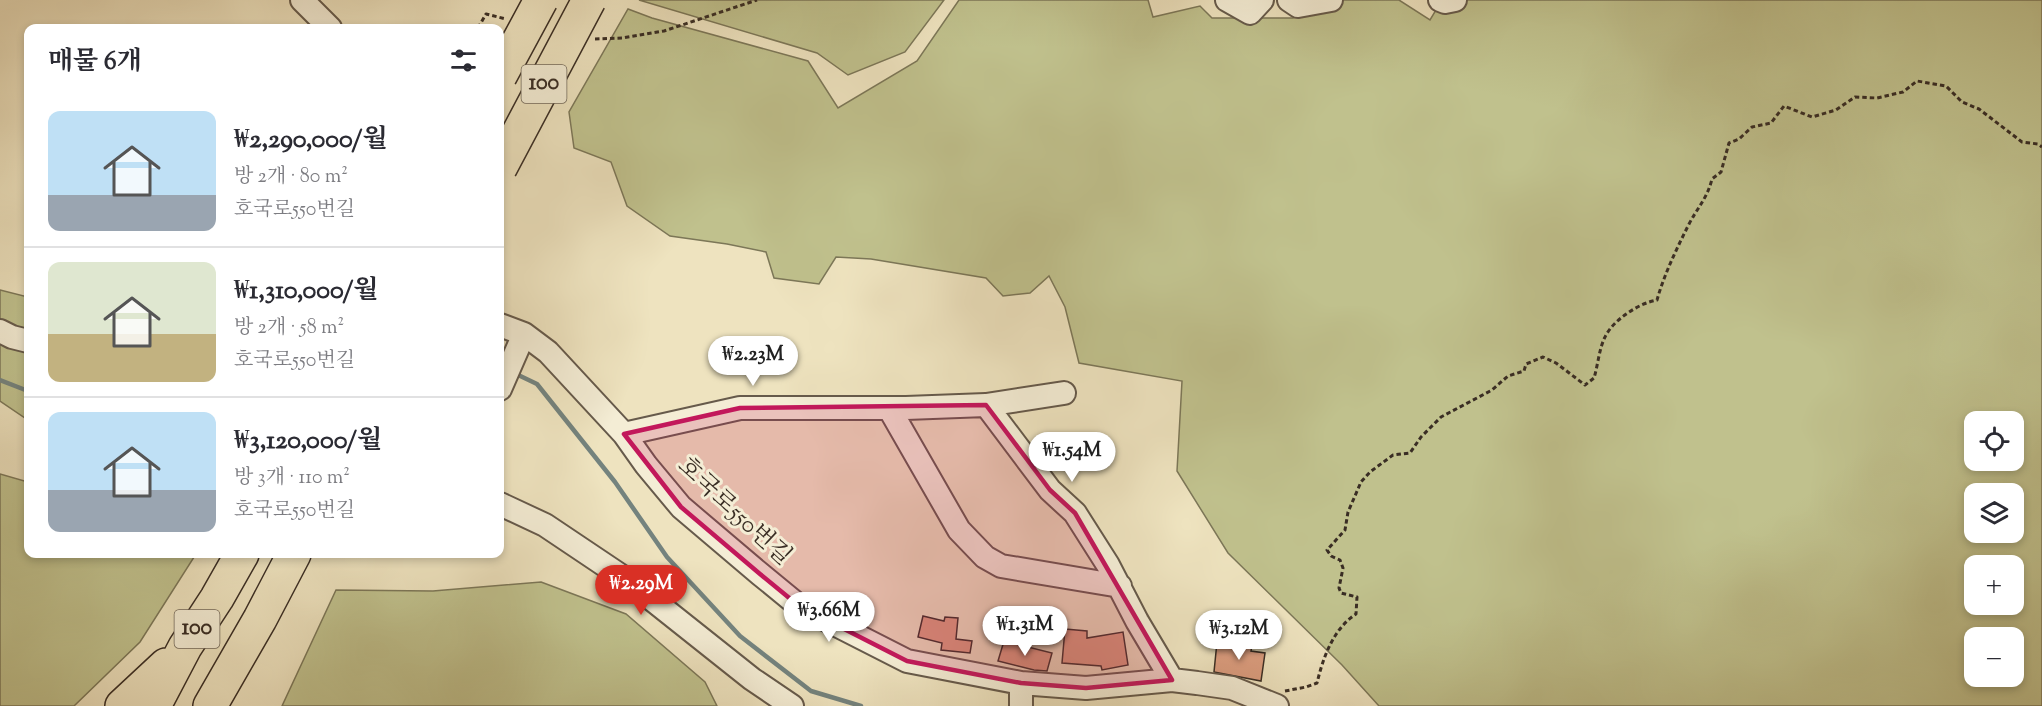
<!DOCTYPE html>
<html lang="ko">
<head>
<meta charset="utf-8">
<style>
  body { margin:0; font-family:"Sorts Mill Goudy","Noto Serif KR",serif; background:#f7f7f7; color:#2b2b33; height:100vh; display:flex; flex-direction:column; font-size:22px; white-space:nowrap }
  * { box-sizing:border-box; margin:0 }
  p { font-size:20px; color:#7c7c81 }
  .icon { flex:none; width:33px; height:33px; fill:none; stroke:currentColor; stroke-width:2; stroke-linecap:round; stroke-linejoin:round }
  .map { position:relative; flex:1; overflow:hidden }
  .details { position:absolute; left:24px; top:24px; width:480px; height:534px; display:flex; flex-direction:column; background:#fff; border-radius:12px; box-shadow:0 3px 9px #0003 }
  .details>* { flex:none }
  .fabs { position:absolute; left:1964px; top:411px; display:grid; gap:12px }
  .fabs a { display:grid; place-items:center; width:60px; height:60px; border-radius:12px; background:#fff; box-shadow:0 3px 9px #0003; font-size:30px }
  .price { position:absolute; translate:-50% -51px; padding:0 14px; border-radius:21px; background:#fff; color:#222; font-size:20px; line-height:39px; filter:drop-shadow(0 2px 3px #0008) }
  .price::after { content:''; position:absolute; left:50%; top:36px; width:18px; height:14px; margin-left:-9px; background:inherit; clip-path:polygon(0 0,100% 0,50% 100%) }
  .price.selected { background:#d93025; color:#fff }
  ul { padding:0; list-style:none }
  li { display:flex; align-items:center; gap:18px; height:150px; padding:0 24px }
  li+li { border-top:2px solid #e1e1e2 }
  li span { display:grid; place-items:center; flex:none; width:168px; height:120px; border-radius:12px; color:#555 }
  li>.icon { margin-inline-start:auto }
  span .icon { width:72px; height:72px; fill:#fffc; stroke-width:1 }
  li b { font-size:26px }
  h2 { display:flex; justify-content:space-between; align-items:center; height:72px; padding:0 24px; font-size:26px }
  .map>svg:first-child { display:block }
  .green { fill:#c0c18d; stroke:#7c7758; stroke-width:1.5; fill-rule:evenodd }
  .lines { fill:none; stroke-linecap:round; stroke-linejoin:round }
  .stream { stroke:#74837e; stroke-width:4.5 }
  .building { fill:#dc9d7f; stroke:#392d24; stroke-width:1.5 }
  .minor-casing { stroke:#665a4b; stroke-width:26 }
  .highway-casing { stroke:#392d24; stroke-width:36 }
  .path { stroke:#392d24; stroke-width:3; stroke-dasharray:4.5 3; stroke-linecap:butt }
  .minor { stroke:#f4edd5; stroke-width:22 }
  .highway { stroke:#eee3bf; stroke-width:33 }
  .highway-bridge-casing { stroke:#392d24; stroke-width:36; stroke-linecap:butt }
  .highway-bridge { stroke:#eee3bf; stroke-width:33 }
  .marked { fill:#c2185b; fill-opacity:0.2; stroke:#c2185b; stroke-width:4.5; stroke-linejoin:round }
  .labels { text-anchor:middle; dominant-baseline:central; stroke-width:6; stroke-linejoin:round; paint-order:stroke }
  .shield { fill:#f4edd5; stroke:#716759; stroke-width:1.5 }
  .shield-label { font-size:22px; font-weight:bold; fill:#392d24 }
  .street-label { font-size:24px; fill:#392d24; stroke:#f4edd5 }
</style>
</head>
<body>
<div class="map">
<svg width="2042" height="706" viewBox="0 0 2042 706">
  <rect width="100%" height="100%" fill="#eee3bf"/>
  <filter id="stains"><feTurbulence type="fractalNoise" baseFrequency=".00333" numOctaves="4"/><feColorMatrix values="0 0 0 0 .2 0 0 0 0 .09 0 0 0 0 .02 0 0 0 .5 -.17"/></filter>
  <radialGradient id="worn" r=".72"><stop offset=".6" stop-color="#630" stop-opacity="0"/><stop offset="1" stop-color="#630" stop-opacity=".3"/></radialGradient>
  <path class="green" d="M639 0H944L905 52 848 75 817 53Z
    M959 0H1148L1153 17 1200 6 1212 18H1293L1312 0H1399L1430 20 1442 0H2042V706H1379L1342 665 1228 553 1177 471 1182 381 1079 363 1065 307 1049 276 1030 293 1003 296 986 278 871 259 836 257 819 284 774 278 766 252 727 244 670 236 627 206 611 162 574 148 569 112 628 9 652 18 808 61 838 108 917 61ZM1974 422H2013V460H1974ZM1974 494H2013V532H1974ZM1974 566H2013V604H1974ZM1974 638H2013V676H1974Z
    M0 290 28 297V420L0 401Z
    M0 474 28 482V554H196L140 642 74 706H0Z
    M541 582 626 614 705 682 717 706H282L336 590 433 591Z"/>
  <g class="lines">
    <path class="stream" d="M514 373 537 384 615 482 667 557 740 636 811 691 861 706
      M0 380 28 391"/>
  </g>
  <path class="building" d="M923 616 944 621 945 617 958 618 956 639 972 641 970 653 941 650 942 643 918 637Z
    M1065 629 1087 631V638L1123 632 1128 665 1102 670 1101 666 1062 663Z
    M1004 641 1052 653 1047 671 1034 670 998 661Z
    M1217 642 1252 646 1251 651 1265 653 1261 681 1214 672Z"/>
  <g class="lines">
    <g class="minor-casing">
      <path id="minor" d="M302 0 330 28
        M1227 0 1250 13 1262 0
        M1289 0 1298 6 1331 0
        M1440 0 1445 2 1455 0
        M500 325 524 334 548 352 624 434 646 465 681 507 760 574 799 606 907 661 1021 683 1086 688 1172 680 1197 683 1232 688 1277 706
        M0 331 12 337 28 341
        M500 389 524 334
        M986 405 1050 490 1075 513 1108 565 1137 621 1172 680
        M889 408 959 530 985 557 1001 566 1120 586
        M624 434 740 408H906L986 405 1064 393
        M500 504 545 525 630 582 752 679 792 706
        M1021 683V706"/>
    </g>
    <g class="highway-casing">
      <path id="highway" d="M122 706 166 665
        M154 706 185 647 217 598 242 554
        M210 706 260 619 294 554"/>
    </g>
    <path class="path" d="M478 28 486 14 506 19
      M595 39 622 38 664 31 757 0
      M1285 691 1306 687 1317 683C1323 658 1333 629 1356 614L1357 597 1341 593 1339 588 1343 568 1340 560 1331 556 1327 550 1345 530 1348 512 1361 482 1370 472 1393 455 1410 453 1421 437 1441 417 1492 390 1508 376 1524 371 1526 364 1543 357 1556 363 1585 385 1594 378C1598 365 1599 349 1605 337 1613 320 1639 303 1657 300 1664 275 1676 250 1688 226 1697 208 1707 199 1712 179L1721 172 1729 143 1739 139 1752 127 1771 123 1784 106 1812 117 1836 110 1855 97 1877 98 1903 92 1917 81 1946 86 1962 102 1979 109 2022 142 2038 144 2042 147"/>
    <use href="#minor" class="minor"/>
    <use href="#highway" class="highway"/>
    <g class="highway-bridge-casing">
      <path id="highway-bridge" d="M500 76 541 0
        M500 168 589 0"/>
    </g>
    <use href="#highway-bridge" class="highway-bridge"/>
  </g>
  <path class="marked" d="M986 405 1050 490 1075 513 1172 680 1086 688 1021 683 907 661 799 606 760 574 681 507 624 434 740 408Z"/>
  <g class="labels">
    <g class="shield">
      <rect x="521.5" y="65" width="45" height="38" rx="4.5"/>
      <rect x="174.5" y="610" width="45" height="38" rx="4.5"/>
    </g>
    <g class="shield-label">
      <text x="544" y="84">100</text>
      <text x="197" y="629">100</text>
    </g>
    <g class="street-label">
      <text transform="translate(734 512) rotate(43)">호국로550번길</text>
    </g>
  </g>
  <rect width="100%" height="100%" filter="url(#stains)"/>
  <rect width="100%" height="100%" fill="url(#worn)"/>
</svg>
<div class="fabs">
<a><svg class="icon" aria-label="locate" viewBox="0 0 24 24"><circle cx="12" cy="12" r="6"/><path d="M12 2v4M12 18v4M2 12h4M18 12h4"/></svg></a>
<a><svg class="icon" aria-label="layers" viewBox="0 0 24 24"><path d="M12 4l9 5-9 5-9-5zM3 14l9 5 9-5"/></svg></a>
<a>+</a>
<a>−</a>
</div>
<b class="price" style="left:753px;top:387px">₩2.23M</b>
<b class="price" style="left:1072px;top:483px">₩1.54M</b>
<b class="price selected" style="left:641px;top:616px">₩2.29M</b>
<b class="price" style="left:829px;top:643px">₩3.66M</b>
<b class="price" style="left:1025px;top:657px">₩1.31M</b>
<b class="price" style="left:1239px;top:661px">₩3.12M</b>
<section class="details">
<h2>매물 6개<svg class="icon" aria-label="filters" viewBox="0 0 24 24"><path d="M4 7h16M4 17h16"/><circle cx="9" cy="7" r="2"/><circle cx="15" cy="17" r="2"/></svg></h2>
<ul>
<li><span style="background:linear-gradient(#bfe0f5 70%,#9aa5b1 0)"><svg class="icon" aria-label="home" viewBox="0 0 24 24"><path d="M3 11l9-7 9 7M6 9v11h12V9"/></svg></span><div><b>₩2,290,000/월</b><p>방 2개 · 80 m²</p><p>호국로550번길</p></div></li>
<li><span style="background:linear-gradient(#dfe7d0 60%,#c2b280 0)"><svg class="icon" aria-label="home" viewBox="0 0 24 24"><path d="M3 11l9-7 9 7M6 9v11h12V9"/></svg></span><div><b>₩1,310,000/월</b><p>방 2개 · 58 m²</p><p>호국로550번길</p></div></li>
<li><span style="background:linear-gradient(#bfe0f5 65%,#9aa5b1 0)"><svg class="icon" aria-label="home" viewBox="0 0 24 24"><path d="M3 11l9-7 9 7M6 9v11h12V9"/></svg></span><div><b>₩3,120,000/월</b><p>방 3개 · 110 m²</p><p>호국로550번길</p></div></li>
</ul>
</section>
</div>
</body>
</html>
